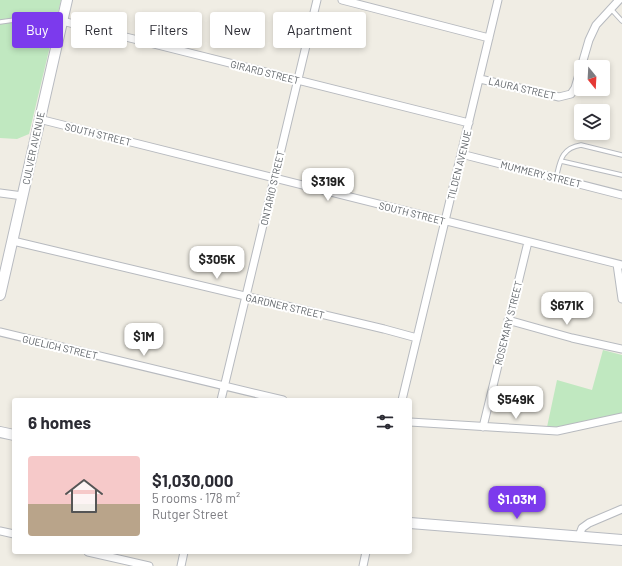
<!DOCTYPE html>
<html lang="en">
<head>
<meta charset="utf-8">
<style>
  body { margin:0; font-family:Barlow,sans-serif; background:#f7f7f7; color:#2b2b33; height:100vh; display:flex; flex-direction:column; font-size:15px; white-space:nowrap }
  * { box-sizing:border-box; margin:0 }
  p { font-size:13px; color:#7c7c81 }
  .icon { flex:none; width:22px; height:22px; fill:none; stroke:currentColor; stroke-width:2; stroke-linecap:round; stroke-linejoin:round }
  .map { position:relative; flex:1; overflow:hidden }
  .panel { position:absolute; left:12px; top:398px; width:400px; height:156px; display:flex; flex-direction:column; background:#fff; border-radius:4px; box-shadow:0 2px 6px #0003 }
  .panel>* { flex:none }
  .top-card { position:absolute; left:12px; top:12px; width:400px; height:36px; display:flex; gap:8px }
  .needle { width:26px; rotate:162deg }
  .buttons { position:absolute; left:574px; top:60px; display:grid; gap:8px }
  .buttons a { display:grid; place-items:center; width:36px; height:36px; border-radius:4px; background:#fff; box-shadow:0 2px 6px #0003; font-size:20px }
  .price { position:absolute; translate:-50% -34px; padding:0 9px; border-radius:8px; background:#fff; color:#222; font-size:13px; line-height:26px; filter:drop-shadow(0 1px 2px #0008) }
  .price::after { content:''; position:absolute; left:50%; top:24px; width:12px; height:9px; margin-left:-6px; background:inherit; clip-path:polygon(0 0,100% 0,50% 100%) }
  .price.on { background:#7c3aed; color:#fff }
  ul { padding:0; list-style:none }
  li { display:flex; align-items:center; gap:12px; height:100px; padding:0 16px }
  li span { display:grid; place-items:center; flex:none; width:112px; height:80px; border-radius:4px; color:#555 }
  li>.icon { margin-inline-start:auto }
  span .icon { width:48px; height:48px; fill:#fffc; stroke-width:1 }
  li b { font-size:17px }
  h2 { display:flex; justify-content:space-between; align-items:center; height:48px; padding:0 16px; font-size:17px }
  .tag { padding:0 14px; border-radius:4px; background:#fff; box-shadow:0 2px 6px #0003; font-size:14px; line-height:36px }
  .tag.on { background:#7c3aed; color:#fff }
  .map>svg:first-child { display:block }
  .green { fill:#c0e8c0 }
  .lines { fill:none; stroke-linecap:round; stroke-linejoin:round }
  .lane-casing { stroke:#b7babf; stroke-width:5.5 }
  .street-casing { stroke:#b7babf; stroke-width:9 }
  .secondary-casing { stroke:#b8bbc1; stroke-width:12 }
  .lane { stroke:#fff; stroke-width:3.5 }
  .street { stroke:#fff; stroke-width:7 }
  .secondary { stroke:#fff; stroke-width:10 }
  .labels { text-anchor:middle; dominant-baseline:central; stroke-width:4; stroke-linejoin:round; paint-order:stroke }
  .street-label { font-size:10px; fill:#5c6166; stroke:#fff }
</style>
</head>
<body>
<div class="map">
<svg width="622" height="566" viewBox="0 0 622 566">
  <rect width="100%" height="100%" fill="#f0ede4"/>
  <path class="green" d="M0 0H61L29 134 17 139 0 138Z
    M603 350 622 355V414L560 428 547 427 557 380 592 390Z"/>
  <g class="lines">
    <g class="lane-casing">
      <path id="lane" d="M611 9 622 21
        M0 22 36 17 61 21
        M561 161 622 175
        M556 178C560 162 561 148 581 145L622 155"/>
    </g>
    <g class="street-casing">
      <path id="street" d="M342 0 489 38
        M62 21 469 123
        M480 79 559 97 571 94 575 88 589 40 596 25 619 0
        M39 119 622 265
        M461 154 622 195
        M0 193 23 196
        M13 241 384 329 417 338
        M617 264 622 299
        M508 320 572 338 622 349
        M0 332 283 400
        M221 400 317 0
        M402 400 498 0
        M410 422 557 431 622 417
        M483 427 528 242
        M0 531 14 534
        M579 536 582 528 589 523 622 509
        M88 552 149 566
        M181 566 184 552
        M363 566 366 552"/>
    </g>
    <g class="secondary-casing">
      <path id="secondary" d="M0 295 67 0
        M0 432 14 435
        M410 523 622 540"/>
    </g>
    <use href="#lane" class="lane"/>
    <use href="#street" class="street"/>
    <use href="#secondary" class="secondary"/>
  </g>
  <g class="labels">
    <g class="street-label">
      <text transform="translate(265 72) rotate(14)">GIRARD STREET</text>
      <text transform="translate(522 88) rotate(13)">LAURA STREET</text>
      <text transform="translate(98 134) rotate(14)">SOUTH STREET</text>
      <text transform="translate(33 148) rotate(-78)">CULVER AVENUE</text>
      <text transform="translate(459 165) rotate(-76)">TILDEN AVENUE</text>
      <text transform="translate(541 174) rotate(14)">MUMMERY STREET</text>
      <text transform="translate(272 188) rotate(-77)">ONTARIO STREET</text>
      <text transform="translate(412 213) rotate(14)">SOUTH STREET</text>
      <text transform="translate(285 306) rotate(13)">GARDNER STREET</text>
      <text transform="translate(508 323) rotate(-76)">ROSEMARY STREET</text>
      <text transform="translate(60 347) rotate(13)">GUELICH STREET</text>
    </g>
  </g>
</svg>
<div class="buttons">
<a><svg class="needle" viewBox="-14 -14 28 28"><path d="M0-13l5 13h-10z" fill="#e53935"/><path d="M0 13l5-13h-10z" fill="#7c7c81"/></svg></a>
<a><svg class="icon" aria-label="layers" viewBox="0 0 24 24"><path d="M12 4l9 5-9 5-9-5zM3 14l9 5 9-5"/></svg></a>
</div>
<b class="price" style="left:328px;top:202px">$319K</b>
<b class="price" style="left:217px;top:280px">$305K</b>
<b class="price" style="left:567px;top:326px">$671K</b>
<b class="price" style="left:144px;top:357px">$1M</b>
<b class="price" style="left:516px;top:420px">$549K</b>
<b class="price on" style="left:517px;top:520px">$1.03M</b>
<div class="top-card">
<a class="tag on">Buy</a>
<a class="tag">Rent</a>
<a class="tag">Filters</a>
<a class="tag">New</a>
<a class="tag">Apartment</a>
</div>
<section class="panel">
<h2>6 homes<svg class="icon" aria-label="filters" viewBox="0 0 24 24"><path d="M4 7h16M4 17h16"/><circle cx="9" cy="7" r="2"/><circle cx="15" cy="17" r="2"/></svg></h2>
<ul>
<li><span style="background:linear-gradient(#f6c9c9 60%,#b9a48a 0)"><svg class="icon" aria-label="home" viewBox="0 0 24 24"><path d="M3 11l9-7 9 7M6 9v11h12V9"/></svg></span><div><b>$1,030,000</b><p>5 rooms · 178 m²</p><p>Rutger Street</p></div></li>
</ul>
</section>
</div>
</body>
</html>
